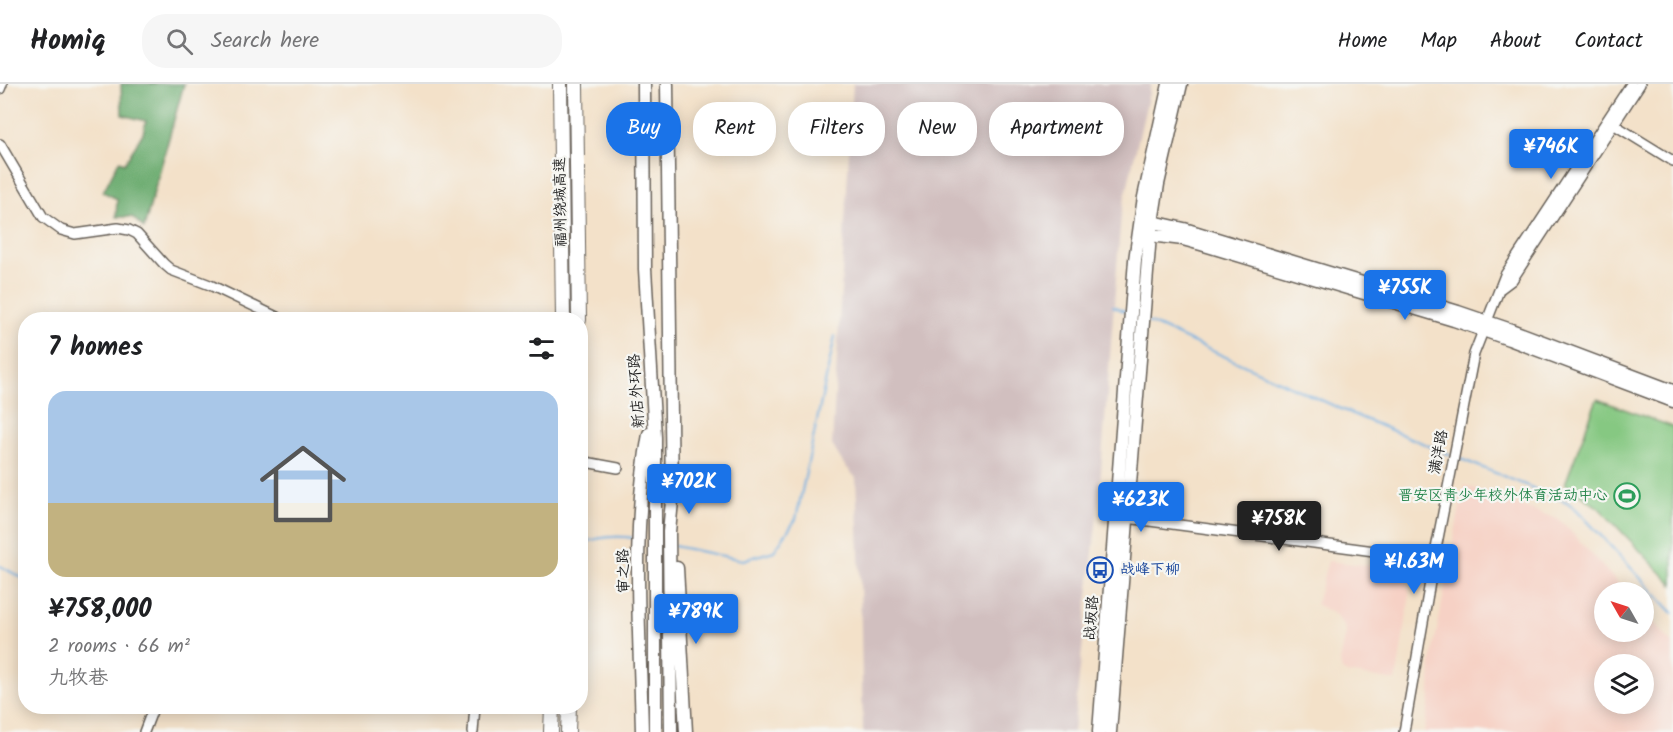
<!DOCTYPE html>
<html lang="en">
<head>
<meta charset="utf-8">
<style>
  body { margin:0; font-family:Kalam,"LXGW WenKai TC",sans-serif; background:#f6f6f6; color:#202124; height:100vh; display:flex; flex-direction:column; font-size:22px; white-space:nowrap }
  * { box-sizing:border-box; margin:0 }
  p { font-size:20px; color:#757577 }
  .icon { flex:none; width:33px; height:33px; fill:none; stroke:currentColor; stroke-width:2; stroke-linecap:round; stroke-linejoin:round }
  .map { position:relative; flex:1; overflow:hidden }
  .side { position:absolute; left:18px; top:228px; width:570px; height:402px; display:flex; flex-direction:column; background:#fff; border-radius:24px; box-shadow:0 3px 15px #0003 }
  .side>* { flex:none }
  .top-card { position:absolute; left:606px; top:18px; width:570px; height:54px; display:flex; gap:12px }
  .needle { width:39px; rotate:309deg }
  .controls { position:absolute; left:1594px; top:498px; display:grid; gap:12px }
  .controls a { display:grid; place-items:center; width:60px; height:60px; border-radius:50%; background:#fff; box-shadow:0 3px 15px #0003; font-size:30px }
  .price { position:absolute; translate:-50% -51px; padding:0 14px; border-radius:6px; background:#1a73e8; color:#fff; font-size:20px; line-height:39px; filter:drop-shadow(0 2px 3px #0008) }
  .price::after { content:''; position:absolute; left:50%; top:36px; width:18px; height:14px; margin-left:-9px; background:inherit; clip-path:polygon(0 0,100% 0,50% 100%) }
  .price.current { background:#222; color:#fff }
  ul { padding:0; list-style:none }
  li { display:grid; align-content:center; gap:12px; height:318px; padding:0 30px }
  li+li { border-top:2px solid #e0e0e0 }
  li span { display:grid; place-items:center; height:186px; border-radius:18px; color:#555 }
  li>.icon { margin-inline-start:auto }
  span .icon { width:108px; height:108px; fill:#fffc; stroke-width:1 }
  li b { font-size:26px }
  h2 { display:flex; justify-content:space-between; align-items:center; height:72px; padding:0 30px; font-size:26px }
  .pill { padding:0 21px; border-radius:24px; background:#fff; box-shadow:0 3px 15px #0003; font-size:21px; line-height:54px }
  .pill.current { background:#1a73e8; color:#fff }
  header { display:flex; align-items:center; gap:36px; box-sizing:border-box; height:84px; padding:0 30px; background:#fff; border-bottom:2px solid #e0e0e0 }
  header strong { font-size:28px }
  nav { display:flex; gap:33px; margin-inline-start:auto; font-size:21px }
  .search { width:420px; height:54px; background:#f6f6f6; display:flex; align-items:center; gap:15px; box-sizing:border-box; padding:0 21px; border-radius:24px; color:#757577; font-size:22px }
  .map>svg:first-child { display:block }
  .built { fill:#f6d1c5; fill-rule:evenodd }
  .industrial { fill:#d1bfbf }
  .green { fill:#86c882; stroke:#51724f; stroke-width:1.5 }
  .forest { fill:#6cac70; stroke:#446446; stroke-width:1.5 }
  .lines { fill:none; stroke-linecap:round; stroke-linejoin:round }
  .stream { stroke:#6fafe2; stroke-width:2 }
  .minor-casing { stroke:#676159; stroke-width:12 }
  .major-casing { stroke:#676159; stroke-width:15 }
  .highway-casing { stroke:#676159; stroke-width:16 }
  .minor { stroke:#fff; stroke-width:9 }
  .major { stroke:#fff; stroke-width:12 }
  .highway { stroke:#fff; stroke-width:14 }
  .labels { text-anchor:middle; dominant-baseline:central; stroke-width:4.5; stroke-linejoin:round; paint-order:stroke }
  .street-label { font-size:15px; fill:#1c1c1c; stroke:#f6f6f2 }
  .leisure-label { font-size:15px; fill:#27864d; stroke:#f6f6f2; text-anchor:end }
  .transit-label { font-size:15px; fill:#164399; stroke:#f6f6f2; text-anchor:start }
</style>
</head>
<body>
<header>
<strong>Homiq</strong>
<div class="search"><svg class="icon" aria-label="search" viewBox="0 0 24 24"><circle cx="10" cy="10" r="6"/><path d="M15 15l6 6"/></svg>Search here</div>
<nav><a>Home</a><a>Map</a><a>About</a><a>Contact</a></nav>
</header>
<div class="map">
<svg width="1673" height="648" viewBox="0 0 1673 648">
  <rect width="100%" height="100%" fill="#f6f6f2"/>
  <filter id="ink" filterUnits="userSpaceOnUse"><feTurbulence type="fractalNoise" baseFrequency=".0167" numOctaves="2"/><feDisplacementMap in="SourceGraphic" scale="12" xChannelSelector="R" yChannelSelector="G"/><feConvolveMatrix kernelMatrix="1 2 1 2 8 2 1 2 1" color-interpolation-filters="sRGB"/></filter>
  <filter id="wash" filterUnits="userSpaceOnUse"><feTurbulence type="fractalNoise" baseFrequency=".008" numOctaves="4" result="noise"/><feDisplacementMap in="SourceGraphic" scale="24" xChannelSelector="R" yChannelSelector="G"/><feGaussianBlur stdDeviation="1.35" result="paint"/><feColorMatrix in="noise" values="0 0 0 0 0 0 0 0 0 0 0 0 0 0 0 0 0 1.4 0 .05"/><feComposite in="paint" operator="in"/></filter>
  <g filter="url(#wash)">
    <rect width="100%" height="100%" fill="#f3e1c9"/>
    <path class="built" d="M1464 401 1557 435 1563 439 1626 508H1605V548H1644V528L1673 560V648H1424L1430 615 1431 578ZM1605 580H1644V620H1605Z
      M1328 477 1389 484 1399 489 1407 497 1410 511 1396 597 1347 589 1342 586 1340 578 1346 549 1345 544 1336 531 1316 520Z"/>
    <path class="industrial" d="M853 0H1151L1121 131 1099 413 1073 648H863L860 497 856 394 843 379 832 361Z"/>
    <path class="green" d="M1597 315 1673 343V501L1599 424 1565 400Z"/>
    <path class="forest" d="M121 0H184L144 144 132 133H116L117 115 103 108 119 77 125 79 143 49 146 37 122 31Z"/>
    <g class="lines">
      <path class="stream" d="M1113 222 1127 228
        M1148 238 1350 329 1451 371
        M1456 373 1567 418 1577 426 1673 529
        M580 460C598 453 615 451 633 454
        M674 462 743 476 774 467 796 435 835 252
        M0 482 26 496"/>
    </g>
  </g>
  <g filter="url(#ink)">
    <g class="lines">
      <g class="minor-casing">
        <path id="minor" d="M0 5 2 0
          M1613 40 1673 77
          M0 60 43 133 61 146 75 150 118 144 129 146 137 150 164 180 171 186 210 201 283 236
          M1500 205 1512 196 1640 0
          M580 377 618 384
          M1127 434 1434 475
          M144 648 154 622
          M473 648 475 622
          M1404 648 1434 475 1474 270 1505 191 1631 0"/>
      </g>
      <g class="major-casing">
        <path id="major" d="M644 0 645 185 655 353V648
          M667 0 672 417 669 448 671 648
          M1144 136 1184 145 1458 228 1511 246 1673 307
          M1142 150 1183 155 1201 160 1454 236 1509 255 1673 317
          M677 484 686 648
          M642 648C640 549 631 448 649 350
          M1099 648 1135 176 1144 113 1169 0
          M1110 648 1150 151 1158 100 1181 0"/>
      </g>
      <g class="highway-casing">
        <path id="highway" d="M560 0 563 236
          M576 0 579 236
          M551 648 552 622
          M568 648 569 622"/>
      </g>
      <use href="#minor" class="minor"/>
      <use href="#major" class="major"/>
      <use href="#highway" class="highway"/>
    </g>
  </g>
  <defs>
    <g id="stadium-ring" transform="scale(1.35)"><circle r="9.5" fill="#f6f6f2" stroke="#2e9e5b" stroke-width="1.5"/><path d="M0-5a6.5 5 0 1 0 0 10a6.5 5 0 1 0 0-10ZM-3.5-1.8h7v3.6h-7Z" fill="#2e9e5b"/></g>
    <g id="bus-ring" transform="scale(1.35)"><circle r="9.5" fill="#f6f6f2" stroke="#1a4fb4" stroke-width="1.5"/><path d="M-5-6H5V4H4V6H2V4H-2V6H-4V4H-5ZM-3.5-4V0h7V-4ZM-3.5 1.2v1.5H-2V1.2ZM2 1.2v1.5H3.5V1.2Z" fill="#1a4fb4"/></g>
  </defs>
  <g fill-rule="evenodd">
    <use href="#stadium-ring" x="1627" y="412"/>
    <use href="#bus-ring" x="1100" y="486"/>
  </g>
  <g class="labels">
    <g class="street-label">
      <text transform="translate(561 118) rotate(-91)">福州绕城高速</text>
      <text transform="translate(637 307) rotate(-94)">新店外环路</text>
      <text transform="translate(1439 368) rotate(-79)">满洋路</text>
      <text transform="translate(624 487) rotate(-91)">审之路</text>
      <text transform="translate(1092 534) rotate(-86)">战坂路</text>
    </g>
    <g class="leisure-label">
      <text x="1608" y="412">晋安区青少年校外体育活动中心</text>
    </g>
    <g class="transit-label">
      <text x="1120" y="486">战峰下柳</text>
    </g>
  </g>
</svg>
<div class="controls">
<a><svg class="needle" viewBox="-14 -14 28 28"><path d="M0-13l5 13h-10z" fill="#e53935"/><path d="M0 13l5-13h-10z" fill="#757577"/></svg></a>
<a><svg class="icon" aria-label="layers" viewBox="0 0 24 24"><path d="M12 4l9 5-9 5-9-5zM3 14l9 5 9-5"/></svg></a>
</div>
<b class="price" style="left:1551px;top:96px">¥746K</b>
<b class="price" style="left:1405px;top:237px">¥755K</b>
<b class="price" style="left:689px;top:431px">¥702K</b>
<b class="price" style="left:1141px;top:449px">¥623K</b>
<b class="price current" style="left:1279px;top:468px">¥758K</b>
<b class="price" style="left:1414px;top:511px">¥1.63M</b>
<b class="price" style="left:696px;top:561px">¥789K</b>
<div class="top-card">
<a class="pill current">Buy</a>
<a class="pill">Rent</a>
<a class="pill">Filters</a>
<a class="pill">New</a>
<a class="pill">Apartment</a>
</div>
<section class="side">
<h2>7 homes<svg class="icon" aria-label="filters" viewBox="0 0 24 24"><path d="M4 7h16M4 17h16"/><circle cx="9" cy="7" r="2"/><circle cx="15" cy="17" r="2"/></svg></h2>
<ul>
<li><span style="background:linear-gradient(#a9c7e8 60%,#c2b280 0)"><svg class="icon" aria-label="home" viewBox="0 0 24 24"><path d="M3 11l9-7 9 7M6 9v11h12V9"/></svg></span><div><b>¥758,000</b><p>2 rooms · 66 m²</p><p>九牧巷</p></div></li>
</ul>
</section>
</div>
</body>
</html>
